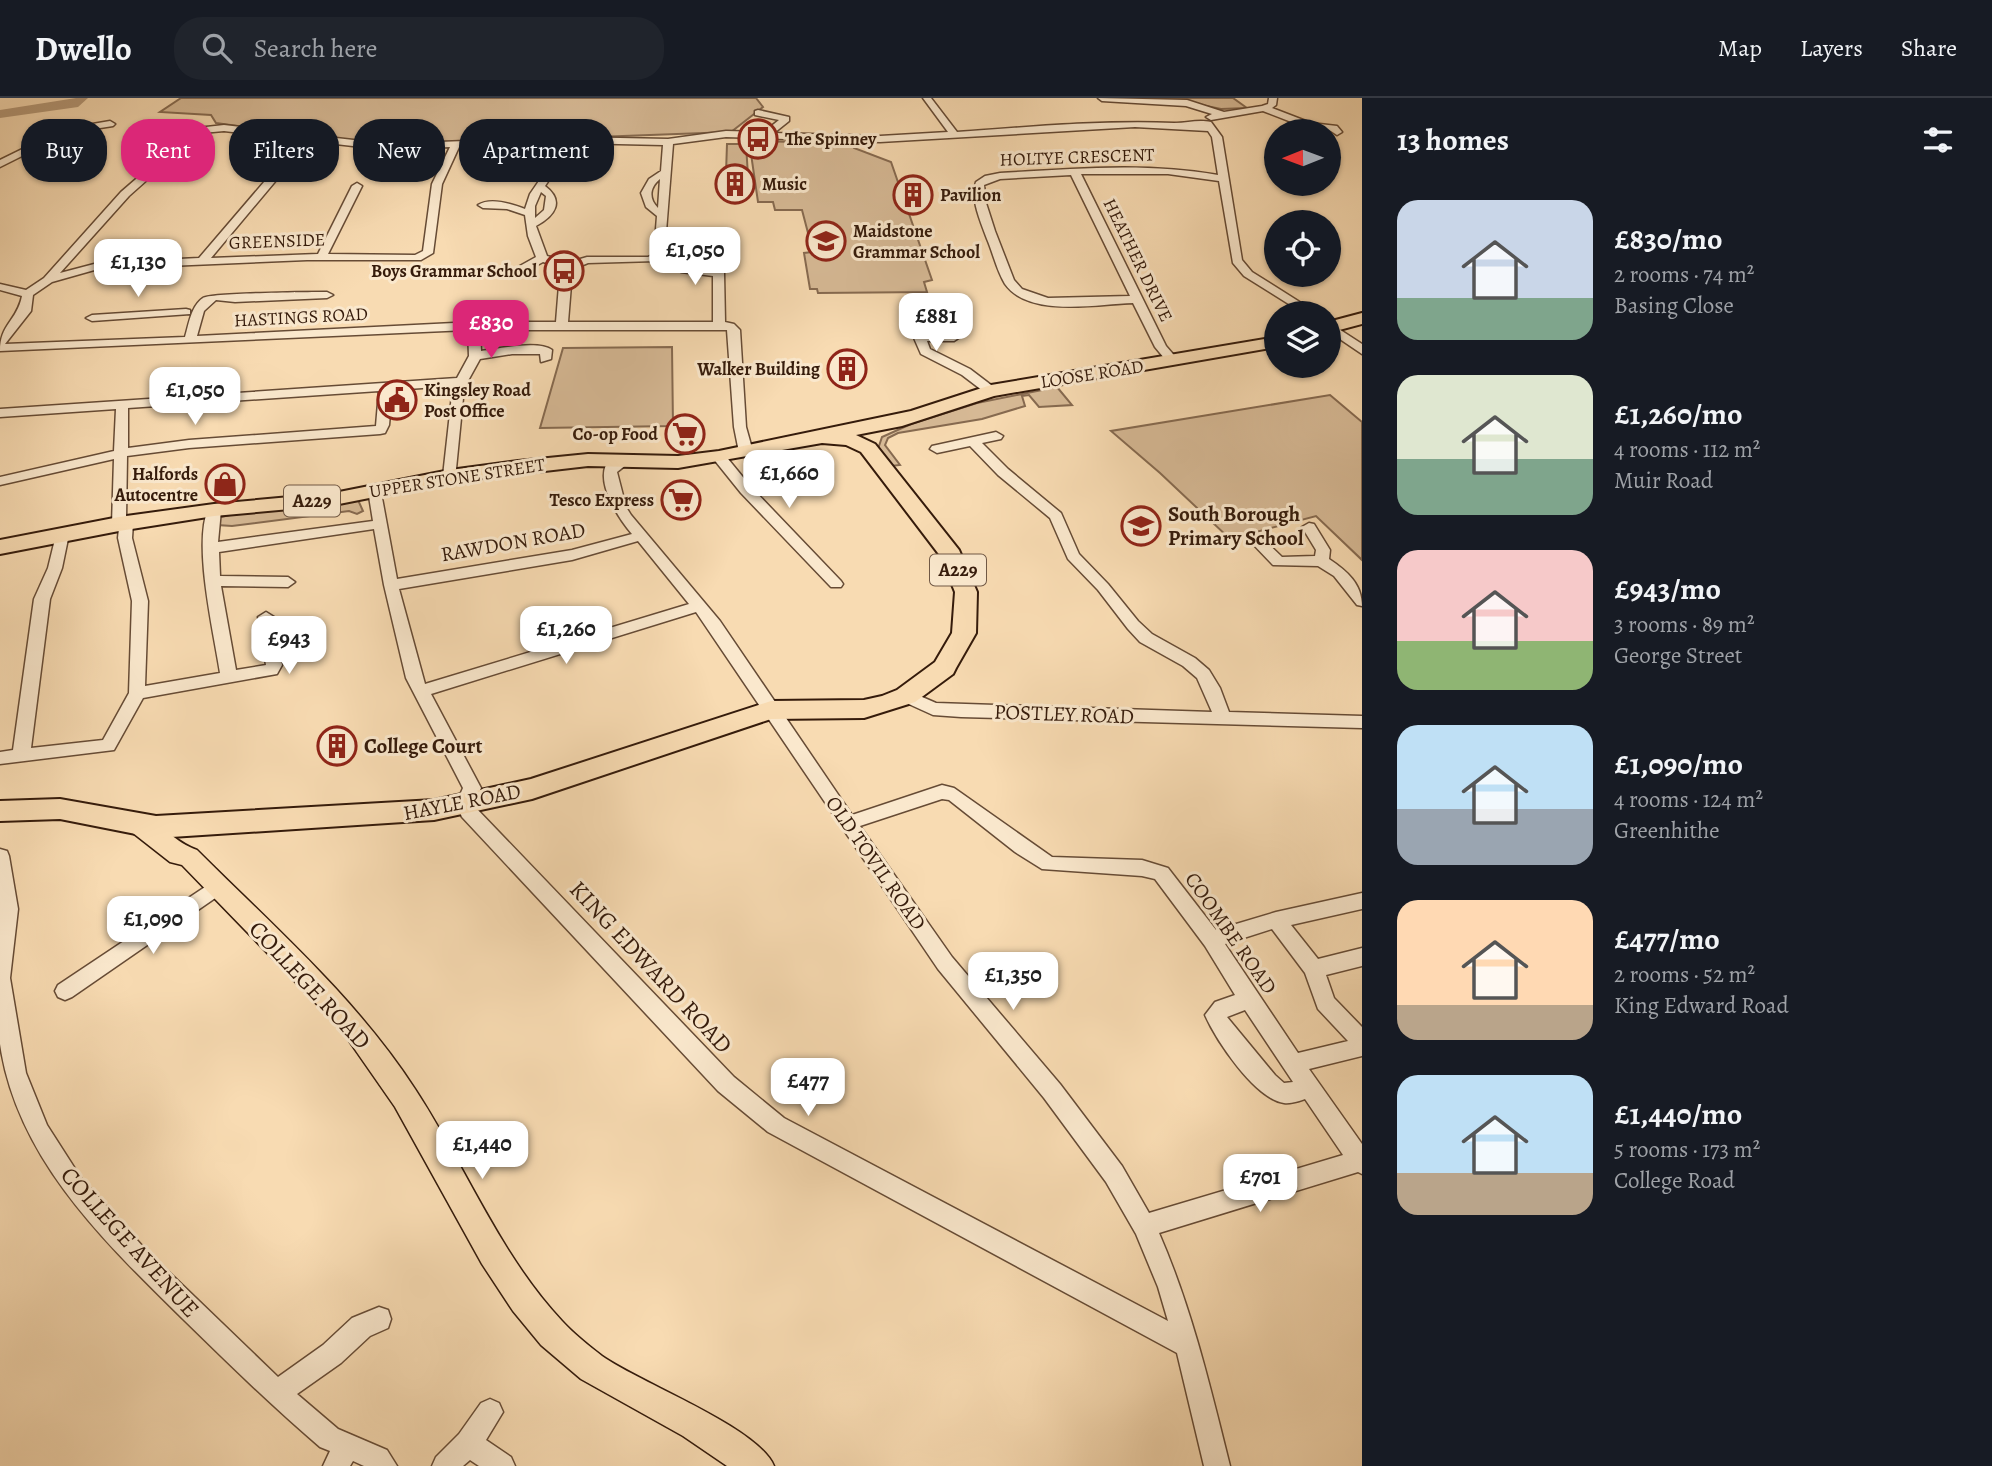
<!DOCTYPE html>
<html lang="en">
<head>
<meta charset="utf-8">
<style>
  body { margin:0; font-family:Alegreya,serif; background:#20242c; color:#f1f3f6; height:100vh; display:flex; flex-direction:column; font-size:26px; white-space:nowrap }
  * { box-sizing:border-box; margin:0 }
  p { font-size:23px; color:#9ea1a6 }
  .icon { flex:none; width:38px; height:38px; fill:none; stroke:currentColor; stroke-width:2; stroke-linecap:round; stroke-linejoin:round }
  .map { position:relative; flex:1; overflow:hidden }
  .side { display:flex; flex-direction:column; background:#171b24; width:630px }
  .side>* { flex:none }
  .hud { position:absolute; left:21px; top:21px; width:665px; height:63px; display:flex; gap:14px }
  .needle { width:46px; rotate:269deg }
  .fabs { position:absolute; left:1264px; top:21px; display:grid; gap:14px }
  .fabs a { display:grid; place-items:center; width:77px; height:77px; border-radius:50%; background:#171b24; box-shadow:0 2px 5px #0004; font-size:35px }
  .price { position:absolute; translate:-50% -60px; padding:0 16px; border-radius:14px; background:#fff; color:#222; font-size:23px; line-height:46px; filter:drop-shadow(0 2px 4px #0008) }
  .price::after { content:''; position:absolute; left:50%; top:42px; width:21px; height:16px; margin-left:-10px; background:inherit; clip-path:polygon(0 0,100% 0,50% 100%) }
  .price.selected { background:#db2777; color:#fff }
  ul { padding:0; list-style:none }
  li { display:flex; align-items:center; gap:21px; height:175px; padding:0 35px }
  li span { display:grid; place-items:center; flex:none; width:196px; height:140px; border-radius:21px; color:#555 }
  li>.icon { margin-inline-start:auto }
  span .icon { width:84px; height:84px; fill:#fffc; stroke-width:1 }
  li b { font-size:30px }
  h2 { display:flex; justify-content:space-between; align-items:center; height:84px; padding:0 35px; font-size:30px }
  .chip { padding:0 24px; border-radius:28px; background:#171b24; box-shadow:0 2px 5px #0004; font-size:24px; line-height:63px }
  .chip.selected { background:#db2777; color:#fff }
  header { display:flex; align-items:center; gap:42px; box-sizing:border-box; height:98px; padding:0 35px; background:#171b24; border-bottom:2px solid #363941 }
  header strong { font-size:33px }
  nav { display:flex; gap:38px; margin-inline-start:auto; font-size:24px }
  .search { width:490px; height:63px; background:#20242c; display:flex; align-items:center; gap:18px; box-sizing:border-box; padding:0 24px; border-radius:28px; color:#9ea1a6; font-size:26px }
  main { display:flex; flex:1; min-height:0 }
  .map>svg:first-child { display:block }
  .green { fill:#d7ba96; stroke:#866a50; stroke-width:2 }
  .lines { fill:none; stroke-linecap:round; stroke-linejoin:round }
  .river { fill:#b69a79; fill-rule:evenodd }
  .minor-casing { stroke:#664b35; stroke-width:3 }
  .major-casing { stroke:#351b0b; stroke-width:3 }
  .highway-casing { stroke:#351b0b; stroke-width:4 }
  .minor { fill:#fae8cd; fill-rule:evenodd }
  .major { fill:#f8dbb2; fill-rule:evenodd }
  .highway { fill:#f8dbb2; fill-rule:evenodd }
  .labels { text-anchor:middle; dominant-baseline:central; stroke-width:6; stroke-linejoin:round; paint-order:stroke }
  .far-poi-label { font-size:18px; font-weight:bold; fill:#351b0b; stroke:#fae8cd; text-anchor:start }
  .far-street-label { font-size:18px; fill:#351b0b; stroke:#fae8cd }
  .shield { fill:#fae8cd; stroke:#705845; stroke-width:2 }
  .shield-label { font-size:19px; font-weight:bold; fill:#351b0b }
  .poi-label { font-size:21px; font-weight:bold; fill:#351b0b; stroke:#fae8cd; text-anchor:start }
  .street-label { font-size:21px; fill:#351b0b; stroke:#fae8cd }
  .near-street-label { font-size:24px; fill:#351b0b; stroke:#fae8cd }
</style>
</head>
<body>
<header>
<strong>Dwello</strong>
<div class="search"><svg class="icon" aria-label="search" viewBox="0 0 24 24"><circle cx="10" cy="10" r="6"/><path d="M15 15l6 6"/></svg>Search here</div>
<nav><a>Map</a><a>Layers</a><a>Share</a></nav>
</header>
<main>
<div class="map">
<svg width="1362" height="1368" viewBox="0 0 1362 1368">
  <rect width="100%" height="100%" fill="#f8dbb2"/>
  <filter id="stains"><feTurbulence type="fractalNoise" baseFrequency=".00286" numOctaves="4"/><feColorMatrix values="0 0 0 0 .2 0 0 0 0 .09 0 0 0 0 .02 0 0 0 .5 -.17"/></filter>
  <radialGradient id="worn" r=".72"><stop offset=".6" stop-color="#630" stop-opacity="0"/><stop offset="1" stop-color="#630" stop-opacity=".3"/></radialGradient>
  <path class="green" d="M181 0H756L763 9 731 34 378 47 216 25 211 17 160 14Z
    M1132 0H1233L1247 10 1221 11 1187 4Z
    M760 43 852 46 854 50 891 64 932 182 924 184 927 194 818 195 817 191H810L804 155 813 154 802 112H775L773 104H758L750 49Z
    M727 46H746L748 78 728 77 726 75Z
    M918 196H944L951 218H924Z
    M672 249 673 328 540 330 563 250Z
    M1057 289 1072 307 1039 309 1029 297 1022 298 1025 308 982 321 898 335 888 340 885 347 900 367 891 368 878 351 882 339 911 326 977 305Z
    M1330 297 1362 324V462L1316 418 1230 441 1160 375 1111 333Z
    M358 402 363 413 357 416 349 413 232 428 217 427V420L230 417Z"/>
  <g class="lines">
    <path class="river" d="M76 0H88L78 9 0 20V12Z"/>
    <g class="minor-casing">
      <path id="minor" d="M923 0H931L957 34C1029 29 1102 22 1174 25 1188 25 1198 21 1211 24L1222 39 1242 162 1252 174 1317 215H1303L1244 178 1233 165 1219 83 1168 76H1081L1166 248 1179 263 1177 266H1169L1155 249 1133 205C1098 206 1029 220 1005 186 997 173 993 155 987 141 981 124 970 101 976 84L985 78 1000 75C1073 71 1146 64 1218 77L1212 39 1208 33 1135 29 880 44 726 39 673 46 664 159 687 169 718 172 724 175 725 224 734 226 740 232 746 329 753 354 751 357 746 358 739 354 734 329 727 232H480L481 253C498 251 538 242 552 252L551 261 541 264 540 256H512L480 261 464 290 455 381H445L443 378 453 288 392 292 389 327 385 335 380 336 189 350 127 358 126 421 133 425 132 440 148 503 145 588 220 575C214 535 192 444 209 409H219L221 412 218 444 373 423 368 392 375 388 380 389 397 481 572 452 632 436C619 421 597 387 606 367L624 359 631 363 617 374 626 409 631 417 720 523 852 717 942 687 954 690 1052 759 1142 762 1168 770 1216 832 1276 814 1362 795V811L1291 827 1318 861 1362 850V868L1326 877 1334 900 1362 929V958L1309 971 1362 1046V1076L1358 1074 1159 1135C1192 1211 1210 1288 1230 1368H1204L1177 1255 768 1034 718 993 462 719 456 706 463 690 406 580 384 487 374 431 219 454 220 478 288 479 295 484 288 489 221 488 236 572 266 567 258 519 266 514 274 519 282 567 277 576 143 600 114 652 0 666V654L13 652 34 501 48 470 57 433 62 432 69 436 62 470 50 501 31 650 103 642 129 595 132 503 118 440 119 430 112 426 114 361 0 387V379L114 353 116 311 0 319V311L457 280 469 258 468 232 0 253C0 226 17 223 22 198L0 192V186L26 192 44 180 121 94 187 37 197 30 224 27 388 46 571 39 668 41 726 33 764 34 779 22 755 17V13L758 12 789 19V23L774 35 880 38 948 34ZM224 33 300 42 199 160 98 165 60 175 129 98 193 41 202 35ZM309 43 388 52 450 49 432 86 423 153 415 157 328 156 362 88 357 85 352 88 318 156 211 160ZM565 45 530 96 525 111C511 106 491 99 478 107L483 110 507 111 525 117 528 138 536 159 509 174V178H517L543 164 565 170 559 187 556 224H474L197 238 204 213 216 202 235 204 327 200 333 197 327 194C310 194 209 195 203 200 191 208 189 226 185 239L5 246 31 213 33 197 52 184 98 171 307 162H421L433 155 442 86 459 49ZM574 45 663 47 661 73 649 81 641 95 646 109 657 118 654 156 648 159H587L570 164 547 158 536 128C555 118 565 103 545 88ZM1071 77 1130 198 1048 200 1022 191 1014 182 995 133 986 105 984 87 1000 81ZM660 81 658 110C648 100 650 89 660 81ZM541 94 546 98 544 112 535 120V108ZM656 163 681 174 713 178V224H568L571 187 576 170 588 165ZM379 293 376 328 189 342 128 350V310ZM638 443 689 506 425 586 399 491 572 462ZM696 514 938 871 1044 1000 1106 1084 1136 1136 1158 1189 1168 1223 784 1020 734 979 476 710 474 706 481 690 431 596ZM942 701 949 702 1015 754 1042 771 1142 778 1155 781 1205 848 1235 897 1215 904 1205 917C1216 942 1255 1001 1284 1005 1291 1006 1299 1003 1305 1001L1343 1057 1149 1115 1122 1068 1060 986 952 859 860 728ZM1272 831 1305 875 1318 911 1348 943 1298 955 1225 846ZM1245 912 1293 984 1284 985 1275 977 1227 919Z
        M1098 0 1187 2 1224 14 1262 8 1268 6 1269 0H1277L1276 7 1272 10 1311 25 1337 28 1342 34 1337 37 1331 33 1307 30 1263 13 1211 22 1206 19 1212 16 1186 8 1102 3Z
        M110 23 115 26 113 28 68 35 0 69V62L63 31Z
        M186 211 190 212V216L92 223 86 220 92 217Z
        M909 222H917L924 235 958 236 960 239 954 243H927L930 251 970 271 995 290V296H987L962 277 921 256 907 224Z
        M1328 224 1362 246V256L1328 233Z
        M996 334 1003 338 1001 341 982 345 1008 371 1061 415 1079 456 1108 486 1138 523 1152 536 1195 560 1209 572 1220 590 1229 614 1362 618V630L961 619 933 617 900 602 898 598 906 592 936 605 1212 614 1197 580 1183 568 1140 544 1128 531 1098 492 1068 461 1050 420 998 377 970 348 937 355 930 351 932 348Z
        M719 355 724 356 751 389 841 483 843 486 841 489H831L741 395 712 359Z
        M1309 425 1314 426 1330 452 1329 461C1347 473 1362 486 1362 508L1357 507 1334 478 1318 468 1273 467 1249 442 1256 437 1261 439 1282 459 1315 458 1316 452 1302 429Z
        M0 751 7 753 9 758 18 811 10 880 26 975 47 1027 81 1080 145 1151 278 1279 323 1247 352 1220 379 1209 388 1212 391 1221 388 1230 370 1238 341 1265 297 1296 338 1331 387 1352 397 1368H364L353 1363 350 1368H323L330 1353 320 1349C272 1308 228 1265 183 1221 104 1143 17 1061 0 946Z
        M217 781 224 784 226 789 224 794 72 899 65 902 58 899 55 893 58 887Z
        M490 1301 499 1305 503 1314 486 1342 511 1359 515 1368H479L470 1362 463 1368H432L436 1359 459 1336 481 1305Z"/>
    </g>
    <g class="major-casing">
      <path id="major" d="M141 719C162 726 176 745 197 752 273 828 356 900 415 991 465 1067 499 1156 562 1223 573 1235 589 1248 602 1258 640 1285 758 1329 774 1368H727L683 1338 581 1281 541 1247 513 1213 482 1166 395 1009 340 930 182 767 170 764 133 735 129 728 133 721Z"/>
    </g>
    <g class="highway-casing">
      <path id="highway" d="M1362 215V226L1328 235V224Z
        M1276 239V249L994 298 902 328 856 337 875 346 959 452 977 494 976 535 956 570 953 576 915 604 864 620 771 621 532 701 434 722 156 740 60 721 0 723V703L60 701 156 718 434 702 531 681 771 603 864 602 882 598 897 592 935 564 952 535 955 494 941 459 861 354 846 347 822 345 678 370 588 368 450 384 334 407 214 418 119 433 0 456V442L119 419 214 406 334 395 450 372 518 363 588 356 678 358 719 353 911 313 991 287Z"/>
    </g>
    <use href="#minor" class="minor"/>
    <use href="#major" class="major"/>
    <use href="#highway" class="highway"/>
  </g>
  <defs>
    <g id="bus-ring" transform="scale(2.0125)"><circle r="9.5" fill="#fae8cd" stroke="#8f2418" stroke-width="1.5"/><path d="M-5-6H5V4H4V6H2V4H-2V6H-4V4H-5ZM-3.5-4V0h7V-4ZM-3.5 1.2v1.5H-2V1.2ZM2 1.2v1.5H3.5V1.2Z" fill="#8f2418"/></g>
    <g id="building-ring" transform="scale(2.0125)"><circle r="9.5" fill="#fae8cd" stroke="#8f2418" stroke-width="1.5"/><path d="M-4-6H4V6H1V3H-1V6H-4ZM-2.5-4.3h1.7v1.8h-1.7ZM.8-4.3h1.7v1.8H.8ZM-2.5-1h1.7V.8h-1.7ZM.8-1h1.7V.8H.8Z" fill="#8f2418"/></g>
    <g id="school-ring" transform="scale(2.0125)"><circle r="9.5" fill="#fae8cd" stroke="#8f2418" stroke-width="1.5"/><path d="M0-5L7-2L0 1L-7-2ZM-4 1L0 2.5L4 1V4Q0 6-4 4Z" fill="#8f2418"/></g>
    <g id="civic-ring" transform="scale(2.0125)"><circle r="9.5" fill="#fae8cd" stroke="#8f2418" stroke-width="1.5"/><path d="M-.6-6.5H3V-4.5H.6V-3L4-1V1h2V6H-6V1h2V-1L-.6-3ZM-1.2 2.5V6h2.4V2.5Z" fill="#8f2418"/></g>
    <g id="supermarket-ring" transform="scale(2.0125)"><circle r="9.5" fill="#fae8cd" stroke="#8f2418" stroke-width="1.5"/><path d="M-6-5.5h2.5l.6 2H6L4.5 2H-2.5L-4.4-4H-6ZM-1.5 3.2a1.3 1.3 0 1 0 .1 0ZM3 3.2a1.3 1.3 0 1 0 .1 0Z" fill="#8f2418"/></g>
    <g id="shop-ring" transform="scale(2.0125)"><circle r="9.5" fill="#fae8cd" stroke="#8f2418" stroke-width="1.5"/><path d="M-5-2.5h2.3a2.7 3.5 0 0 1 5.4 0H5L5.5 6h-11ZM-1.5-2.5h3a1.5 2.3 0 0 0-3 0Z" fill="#8f2418"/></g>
  </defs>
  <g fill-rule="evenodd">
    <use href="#bus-ring" x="758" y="41"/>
    <use href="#building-ring" x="735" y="86"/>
    <use href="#building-ring" x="913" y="97"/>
    <use href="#school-ring" x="826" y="143"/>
    <use href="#bus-ring" x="564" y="173"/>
    <use href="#building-ring" x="847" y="271"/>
    <use href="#civic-ring" x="397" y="302"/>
    <use href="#supermarket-ring" x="685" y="336"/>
    <use href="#shop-ring" x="225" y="386"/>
    <use href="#supermarket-ring" x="681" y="402"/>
    <use href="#school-ring" x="1141" y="428"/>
    <use href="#building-ring" x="337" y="648"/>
  </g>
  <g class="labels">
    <g class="far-poi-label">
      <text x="785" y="41">The Spinney</text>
      <text x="762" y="86">Music</text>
      <text x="940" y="97">Pavilion</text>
      <text x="853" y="133">Maidstone<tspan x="853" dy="21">Grammar School</tspan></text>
      <text x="537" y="173" text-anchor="end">Boys Grammar School</text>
      <text x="820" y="271" text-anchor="end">Walker Building</text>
      <text x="424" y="292">Kingsley Road<tspan x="424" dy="21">Post Office</tspan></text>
      <text x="658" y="336" text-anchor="end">Co-op Food</text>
      <text x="198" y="376" text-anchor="end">Halfords<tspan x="198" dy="21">Autocentre</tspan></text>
      <text x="654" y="402" text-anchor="end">Tesco Express</text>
    </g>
    <g class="far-street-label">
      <text transform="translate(1077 59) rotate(-2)">HOLTYE CRESCENT</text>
      <text transform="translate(277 143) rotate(-2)">GREENSIDE</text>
      <text transform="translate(1138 162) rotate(64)">HEATHER DRIVE</text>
      <text transform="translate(301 219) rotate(-3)">HASTINGS ROAD</text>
      <text transform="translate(1092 276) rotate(-9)">LOOSE ROAD</text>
      <text transform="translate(457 380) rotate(-9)">UPPER STONE STREET</text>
    </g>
    <g class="shield">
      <rect x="284" y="387.5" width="56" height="31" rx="5"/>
      <rect x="930" y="456.5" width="56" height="31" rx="5"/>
    </g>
    <g class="shield-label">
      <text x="312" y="403">A229</text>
      <text x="958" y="472">A229</text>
    </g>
    <g class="poi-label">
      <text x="1168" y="416">South Borough<tspan x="1168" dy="24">Primary School</tspan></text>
      <text x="364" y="648">College Court</text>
    </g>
    <g class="street-label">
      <text transform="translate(513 444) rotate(-10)">RAWDON ROAD</text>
      <text transform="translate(1064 616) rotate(2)">POSTLEY ROAD</text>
      <text transform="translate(462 704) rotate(-11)">HAYLE ROAD</text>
      <text transform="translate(876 765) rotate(55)">OLD TOVIL ROAD</text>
      <text transform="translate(1231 835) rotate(55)">COOMBE ROAD</text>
    </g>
    <g class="near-street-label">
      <text transform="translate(651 869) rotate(47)">KING EDWARD ROAD</text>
      <text transform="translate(310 887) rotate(47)">COLLEGE ROAD</text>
      <text transform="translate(130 1144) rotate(48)">COLLEGE AVENUE</text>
    </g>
  </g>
  <rect width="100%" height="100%" filter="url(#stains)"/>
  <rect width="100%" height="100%" fill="url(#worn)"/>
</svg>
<div class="fabs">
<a><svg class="needle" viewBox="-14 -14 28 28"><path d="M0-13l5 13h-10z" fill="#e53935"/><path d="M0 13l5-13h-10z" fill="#9ea1a6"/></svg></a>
<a><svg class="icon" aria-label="locate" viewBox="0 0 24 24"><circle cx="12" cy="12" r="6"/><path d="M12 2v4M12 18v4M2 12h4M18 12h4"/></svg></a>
<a><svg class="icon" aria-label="layers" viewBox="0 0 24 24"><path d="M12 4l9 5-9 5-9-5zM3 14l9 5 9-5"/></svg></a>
</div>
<b class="price" style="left:695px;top:189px">£1,050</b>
<b class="price" style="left:138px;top:201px">£1,130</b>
<b class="price" style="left:936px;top:255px">£881</b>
<b class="price selected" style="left:491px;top:262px">£830</b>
<b class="price" style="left:195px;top:329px">£1,050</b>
<b class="price" style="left:789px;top:412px">£1,660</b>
<b class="price" style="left:566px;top:568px">£1,260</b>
<b class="price" style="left:289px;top:578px">£943</b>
<b class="price" style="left:153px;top:858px">£1,090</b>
<b class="price" style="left:1013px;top:914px">£1,350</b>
<b class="price" style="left:808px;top:1020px">£477</b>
<b class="price" style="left:482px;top:1083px">£1,440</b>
<b class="price" style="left:1260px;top:1116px">£701</b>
<div class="hud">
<a class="chip">Buy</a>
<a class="chip selected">Rent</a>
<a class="chip">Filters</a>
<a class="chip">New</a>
<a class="chip">Apartment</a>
</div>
</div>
<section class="side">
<h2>13 homes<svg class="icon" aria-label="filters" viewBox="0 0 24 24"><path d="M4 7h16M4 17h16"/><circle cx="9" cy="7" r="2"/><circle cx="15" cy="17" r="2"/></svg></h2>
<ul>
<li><span style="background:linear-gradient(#c9d6e8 70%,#7fa58c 0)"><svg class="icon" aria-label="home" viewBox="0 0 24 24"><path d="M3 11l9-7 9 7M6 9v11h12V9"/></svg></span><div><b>£830/mo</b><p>2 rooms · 74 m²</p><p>Basing Close</p></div></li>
<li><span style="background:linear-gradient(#dfe7d0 60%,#7fa58c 0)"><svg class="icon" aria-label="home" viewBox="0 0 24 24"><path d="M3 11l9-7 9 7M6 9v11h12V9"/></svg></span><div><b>£1,260/mo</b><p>4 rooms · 112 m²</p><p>Muir Road</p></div></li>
<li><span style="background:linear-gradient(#f6c9c9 65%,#8fb573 0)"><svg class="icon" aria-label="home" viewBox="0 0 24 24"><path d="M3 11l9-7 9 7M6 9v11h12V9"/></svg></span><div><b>£943/mo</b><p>3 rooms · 89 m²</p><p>George Street</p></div></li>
<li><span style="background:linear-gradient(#bfe0f5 60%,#9aa5b1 0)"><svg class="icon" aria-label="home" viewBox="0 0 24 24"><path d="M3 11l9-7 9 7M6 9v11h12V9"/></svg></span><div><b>£1,090/mo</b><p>4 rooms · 124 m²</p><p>Greenhithe</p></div></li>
<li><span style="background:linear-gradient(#ffd9b3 75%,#b9a48a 0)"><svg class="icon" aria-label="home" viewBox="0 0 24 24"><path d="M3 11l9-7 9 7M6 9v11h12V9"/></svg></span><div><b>£477/mo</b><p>2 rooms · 52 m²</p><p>King Edward Road</p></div></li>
<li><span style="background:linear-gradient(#bfe0f5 70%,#b9a48a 0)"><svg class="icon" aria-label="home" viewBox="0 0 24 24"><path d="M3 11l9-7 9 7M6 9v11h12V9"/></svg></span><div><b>£1,440/mo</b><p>5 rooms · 173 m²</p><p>College Road</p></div></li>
</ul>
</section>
</main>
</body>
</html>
